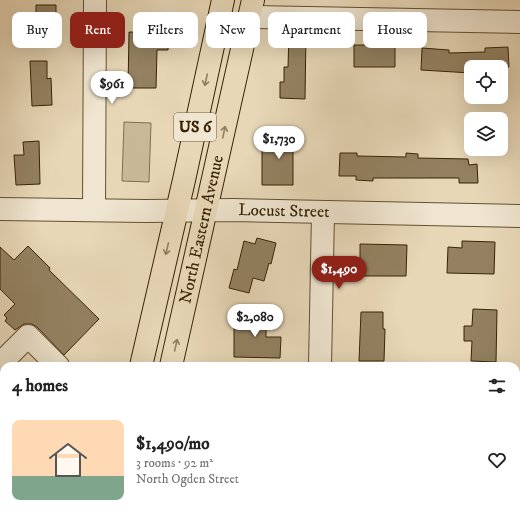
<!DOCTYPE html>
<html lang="en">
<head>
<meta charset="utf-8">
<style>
  body { margin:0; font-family:"IM FELL DW Pica",serif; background:#f6f6f6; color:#222; height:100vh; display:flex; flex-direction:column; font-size:15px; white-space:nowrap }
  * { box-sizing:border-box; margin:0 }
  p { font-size:13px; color:#767676 }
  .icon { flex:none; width:22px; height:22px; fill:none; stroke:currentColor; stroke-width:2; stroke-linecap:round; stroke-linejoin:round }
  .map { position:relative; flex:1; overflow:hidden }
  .side { position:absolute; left:0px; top:362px; width:520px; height:156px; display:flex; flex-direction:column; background:#fff; border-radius:12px 12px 0 0; box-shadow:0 4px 16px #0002 }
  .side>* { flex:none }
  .banner { position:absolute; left:12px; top:12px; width:496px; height:36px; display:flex; gap:8px }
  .buttons { position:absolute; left:464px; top:60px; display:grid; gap:8px }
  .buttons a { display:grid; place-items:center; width:44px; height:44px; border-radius:8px; background:#fff; box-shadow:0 4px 16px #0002; font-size:20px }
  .price { position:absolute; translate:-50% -34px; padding:0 9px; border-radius:14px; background:#fff; color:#222; font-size:13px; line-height:26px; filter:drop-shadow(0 1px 2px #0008) }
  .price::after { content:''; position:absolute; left:50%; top:24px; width:12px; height:9px; margin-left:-6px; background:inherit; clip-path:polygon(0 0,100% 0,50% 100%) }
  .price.on { background:#8f2418; color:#fff }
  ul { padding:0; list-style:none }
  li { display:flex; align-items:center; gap:12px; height:100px; padding:0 12px }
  li span { display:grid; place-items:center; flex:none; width:112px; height:80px; border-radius:8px; color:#555 }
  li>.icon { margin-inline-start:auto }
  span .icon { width:48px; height:48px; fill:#fffc; stroke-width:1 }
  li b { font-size:17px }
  h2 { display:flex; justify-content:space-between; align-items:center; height:48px; padding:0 12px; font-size:17px }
  .pill { padding:0 14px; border-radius:8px; background:#fff; box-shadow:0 4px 16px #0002; font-size:14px; line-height:36px }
  .pill.on { background:#8f2418; color:#fff }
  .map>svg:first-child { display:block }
  .green { fill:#c9b898; stroke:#806e4e }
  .building { fill:#938161; stroke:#382303 }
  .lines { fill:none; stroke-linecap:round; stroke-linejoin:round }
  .minor-casing { stroke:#645030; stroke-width:24 }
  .major-casing { stroke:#382303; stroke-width:24 }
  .minor { stroke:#efe5d0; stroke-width:22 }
  .major { stroke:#e7d7b7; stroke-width:22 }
  .oneway { stroke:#907d5d }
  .labels { text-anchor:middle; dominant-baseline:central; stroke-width:4; stroke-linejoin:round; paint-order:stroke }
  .shield { fill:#efe5d0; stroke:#6f5d40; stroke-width:1 }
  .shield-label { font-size:16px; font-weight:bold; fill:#382303 }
  .street-label { font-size:17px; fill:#382303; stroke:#efe5d0 }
</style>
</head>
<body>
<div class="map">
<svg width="520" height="518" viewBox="0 0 520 518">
  <rect width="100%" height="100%" fill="#e7d7b7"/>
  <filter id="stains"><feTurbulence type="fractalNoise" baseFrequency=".005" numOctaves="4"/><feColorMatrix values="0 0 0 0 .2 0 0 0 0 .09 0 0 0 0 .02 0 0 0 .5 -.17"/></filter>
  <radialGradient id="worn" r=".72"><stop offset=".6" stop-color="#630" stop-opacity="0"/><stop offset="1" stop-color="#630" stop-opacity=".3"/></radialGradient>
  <path class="green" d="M124 122 151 123 149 182 122 181Z"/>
  <path class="building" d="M36 5H56V37H36Z
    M129 32 157 33V35H169L168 50H157L156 88H128Z
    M289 32H306L305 99 280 98V82H284V67H288Z
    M354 45H395V67H354Z
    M508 47 509 67H471V73L421 70 422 48 449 50V53L485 52V48Z
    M30 61H47V79L51 78 52 105 32 106Z
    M271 130 293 131V185H262V149H271Z
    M39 141 40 184 16 185 14 155H24L23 142Z
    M340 153H357V156L406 157V153L418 154V158L468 159 469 165 477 164 478 183H459V178H373V181L356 180V176H339Z
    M257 238 276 243 271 264 269 263 264 281 253 278 249 293 229 288 234 269 237 270 244 241 255 244Z
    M462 241 495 242 494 274 447 273 448 247 462 248Z
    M360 244 407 245 406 276H360Z
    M28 246 50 268 49 270 99 319 64 355 37 327 32 324H24L15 330 5 321 7 318 4 315 15 304 0 289V247L14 260Z
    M473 309 497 310 496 362 471 361 472 341H464V326H472Z
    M239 312 266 313V337H281L280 358 234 357V325L238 326Z
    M361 312H383V329H385L384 361H359Z"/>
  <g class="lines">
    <g class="minor-casing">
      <g id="minor">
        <path d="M249 17 520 22"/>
        <path id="s1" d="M0 209 146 211 233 210 520 216"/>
        <path d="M94 210 95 0"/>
        <path d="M0 364 28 336 58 366"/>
        <path d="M320 366 323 213"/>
        <path d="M47 518 53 514"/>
        <path d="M317 518V514"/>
      </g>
    </g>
    <g class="major-casing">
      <g id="major">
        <path d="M141 366 184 180 223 0"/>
        <path id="s2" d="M171 366 253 0"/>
        <path d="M107 518 108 514"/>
        <path d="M137 518 138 514"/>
      </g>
    </g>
    <use href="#minor" class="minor"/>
    <use href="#major" class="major"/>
  </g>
  <defs><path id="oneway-shaft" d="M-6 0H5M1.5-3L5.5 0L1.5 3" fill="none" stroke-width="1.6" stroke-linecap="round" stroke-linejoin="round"/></defs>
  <g class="oneway">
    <use href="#oneway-shaft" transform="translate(206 80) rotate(102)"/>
    <use href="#oneway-shaft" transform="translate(224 132) rotate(-78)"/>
    <use href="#oneway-shaft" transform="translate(167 249) rotate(103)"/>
    <use href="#oneway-shaft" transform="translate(176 345) rotate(-77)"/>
  </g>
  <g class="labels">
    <rect class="shield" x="174" y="113" width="42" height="28" rx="3"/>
    <g class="shield-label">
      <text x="195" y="127">US 6</text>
    </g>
    <g class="street-label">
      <text stroke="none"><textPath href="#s1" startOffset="284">Locust Street</textPath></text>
      <text stroke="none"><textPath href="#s2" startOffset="140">North Eastern Avenue</textPath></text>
    </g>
  </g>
  <rect width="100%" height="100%" filter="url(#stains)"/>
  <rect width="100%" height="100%" fill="url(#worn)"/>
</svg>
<div class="buttons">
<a><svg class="icon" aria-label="locate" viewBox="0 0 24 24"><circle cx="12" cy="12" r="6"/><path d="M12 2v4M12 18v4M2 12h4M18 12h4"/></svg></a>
<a><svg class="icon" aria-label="layers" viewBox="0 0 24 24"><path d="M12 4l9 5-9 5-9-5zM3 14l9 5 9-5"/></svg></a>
</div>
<b class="price" style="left:112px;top:105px">$961</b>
<b class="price" style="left:279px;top:160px">$1,730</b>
<b class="price on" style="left:339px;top:290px">$1,490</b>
<b class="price" style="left:255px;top:338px">$2,080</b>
<div class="banner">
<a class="pill">Buy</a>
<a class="pill on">Rent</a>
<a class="pill">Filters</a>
<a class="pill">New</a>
<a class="pill">Apartment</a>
<a class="pill">House</a>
</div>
<section class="side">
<h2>4 homes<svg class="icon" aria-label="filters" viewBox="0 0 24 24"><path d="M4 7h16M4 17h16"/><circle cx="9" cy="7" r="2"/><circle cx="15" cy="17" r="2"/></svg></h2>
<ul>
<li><span style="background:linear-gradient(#ffd9b3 70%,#7fa58c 0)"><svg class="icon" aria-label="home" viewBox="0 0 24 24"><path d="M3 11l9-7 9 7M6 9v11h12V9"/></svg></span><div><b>$1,490/mo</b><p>3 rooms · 92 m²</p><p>North Ogden Street</p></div><svg class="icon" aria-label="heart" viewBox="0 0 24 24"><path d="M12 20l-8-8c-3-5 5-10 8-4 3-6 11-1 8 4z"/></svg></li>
</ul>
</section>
</div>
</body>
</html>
